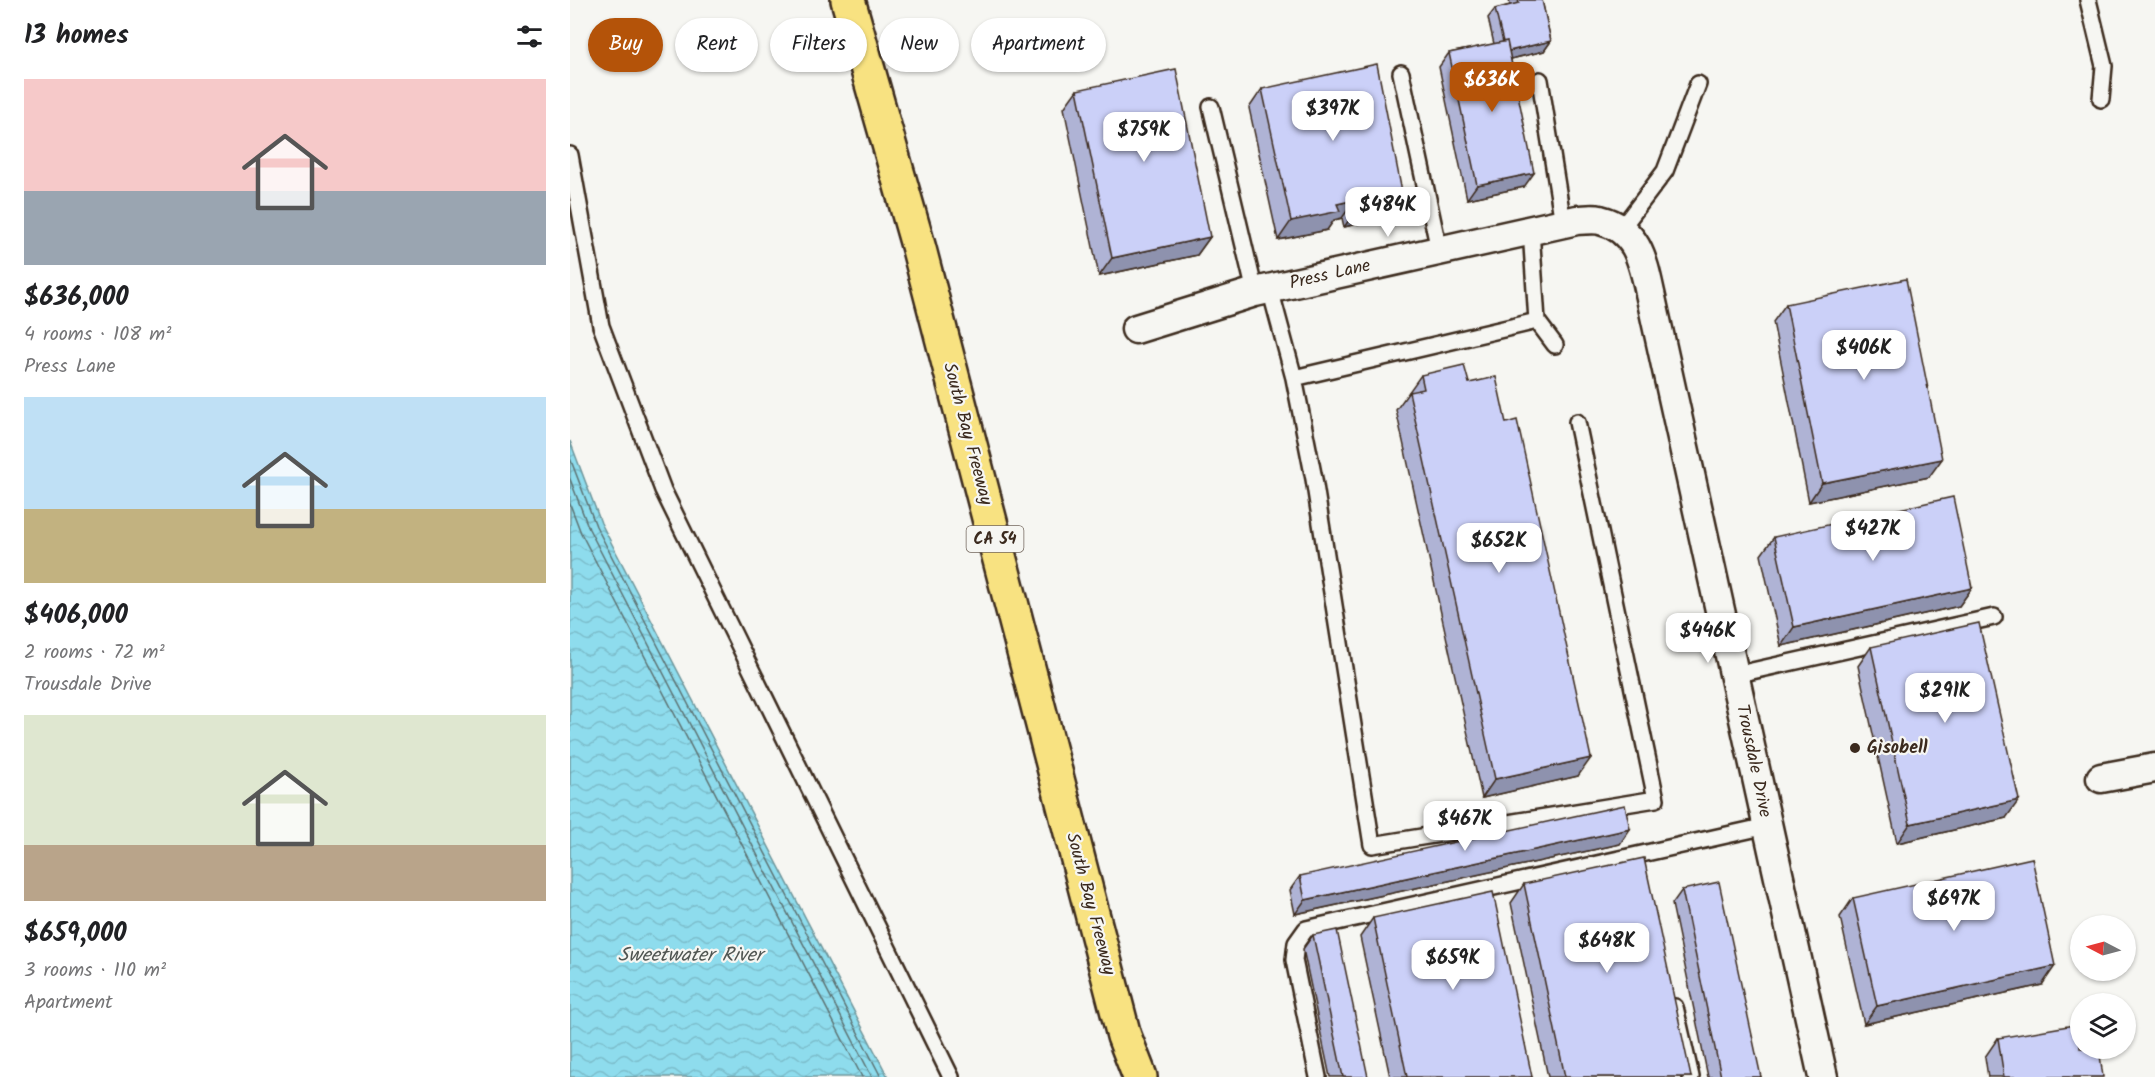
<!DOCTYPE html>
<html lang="en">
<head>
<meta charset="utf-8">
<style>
  body { margin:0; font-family:Kalam,sans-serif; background:#f6f6f6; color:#202124; height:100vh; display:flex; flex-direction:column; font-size:22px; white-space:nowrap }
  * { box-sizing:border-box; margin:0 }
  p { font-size:20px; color:#757577 }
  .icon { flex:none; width:33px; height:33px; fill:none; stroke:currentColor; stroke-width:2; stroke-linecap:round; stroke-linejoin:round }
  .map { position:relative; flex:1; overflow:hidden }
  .details { display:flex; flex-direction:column; background:#fff; width:570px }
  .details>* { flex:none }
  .top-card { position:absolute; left:18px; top:18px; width:570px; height:54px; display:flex; gap:12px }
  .needle { width:39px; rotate:276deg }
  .buttons { position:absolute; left:1500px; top:915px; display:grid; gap:12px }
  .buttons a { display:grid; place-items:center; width:66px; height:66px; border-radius:50%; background:#fff; box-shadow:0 2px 4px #0004; font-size:30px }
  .price { position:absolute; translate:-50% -51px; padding:0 14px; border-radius:12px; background:#fff; color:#222; font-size:20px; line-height:39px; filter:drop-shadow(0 2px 3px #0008) }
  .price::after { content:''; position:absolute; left:50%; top:36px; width:18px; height:14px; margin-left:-9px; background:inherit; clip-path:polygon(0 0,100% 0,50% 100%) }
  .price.selected { background:#b45309; color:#fff }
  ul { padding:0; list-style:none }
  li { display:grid; align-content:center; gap:12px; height:318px; padding:0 24px }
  li span { display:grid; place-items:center; height:186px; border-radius:0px; color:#555 }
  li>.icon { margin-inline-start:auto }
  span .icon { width:108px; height:108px; fill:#fffc; stroke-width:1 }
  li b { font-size:26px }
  h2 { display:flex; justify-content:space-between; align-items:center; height:72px; padding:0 24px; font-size:26px }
  .chip { padding:0 21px; border-radius:27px; background:#fff; box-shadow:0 2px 4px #0004; font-size:21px; line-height:54px }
  .chip.selected { background:#b45309; color:#fff }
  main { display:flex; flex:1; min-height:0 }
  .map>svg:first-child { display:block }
  .water { fill:url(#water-waves); stroke:#6d959a; stroke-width:1.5 }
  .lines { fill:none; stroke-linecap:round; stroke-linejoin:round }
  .shore { stroke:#5c7171; stroke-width:1.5 }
  .service-casing { stroke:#3b2a1e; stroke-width:20 }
  .minor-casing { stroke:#3b2a1e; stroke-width:33 }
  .motorway-casing { stroke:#3b2a1e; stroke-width:38 }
  .service { stroke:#f6f6f2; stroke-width:15 }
  .minor { stroke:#f6f6f2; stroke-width:28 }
  .motorway { stroke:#f8e281; stroke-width:33 }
  .wall { fill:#afb3d5; stroke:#3b2a1e; stroke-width:1.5 }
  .shaded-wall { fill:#8e92ae; stroke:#3b2a1e; stroke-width:1.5 }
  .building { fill:#cbd0f8; stroke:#3b2a1e; stroke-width:1.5 }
  .poi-dot { fill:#3b2a1e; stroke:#f6f6f2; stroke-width:2 }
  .labels { text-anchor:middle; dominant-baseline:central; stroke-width:4.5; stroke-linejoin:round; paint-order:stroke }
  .shield { fill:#f6f6f2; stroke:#73675e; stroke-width:1.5 }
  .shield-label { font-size:16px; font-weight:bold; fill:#3b2a1e }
  .street-label { font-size:18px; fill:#3b2a1e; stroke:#f6f6f2 }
  .poi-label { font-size:18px; font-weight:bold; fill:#3b2a1e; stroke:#f6f6f2; text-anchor:start }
  .water-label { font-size:20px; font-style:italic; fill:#505652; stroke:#f6f6f2 }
</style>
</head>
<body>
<main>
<section class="details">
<h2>13 homes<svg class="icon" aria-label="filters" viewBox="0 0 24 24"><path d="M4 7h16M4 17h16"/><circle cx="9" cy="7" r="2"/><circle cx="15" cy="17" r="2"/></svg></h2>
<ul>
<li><span style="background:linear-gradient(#f6c9c9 60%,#9aa5b1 0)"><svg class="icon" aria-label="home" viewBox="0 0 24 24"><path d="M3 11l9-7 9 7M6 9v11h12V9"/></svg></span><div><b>$636,000</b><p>4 rooms · 108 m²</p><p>Press Lane</p></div></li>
<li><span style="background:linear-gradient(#bfe0f5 60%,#c2b280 0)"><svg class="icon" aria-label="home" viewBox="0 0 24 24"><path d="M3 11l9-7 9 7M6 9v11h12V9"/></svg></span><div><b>$406,000</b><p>2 rooms · 72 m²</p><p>Trousdale Drive</p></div></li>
<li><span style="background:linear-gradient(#dfe7d0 70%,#b9a48a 0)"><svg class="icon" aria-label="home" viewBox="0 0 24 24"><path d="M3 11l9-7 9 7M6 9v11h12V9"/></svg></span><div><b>$659,000</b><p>3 rooms · 110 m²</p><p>Apartment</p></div></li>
</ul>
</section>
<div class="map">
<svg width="1585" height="1077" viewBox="0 0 1585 1077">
  <defs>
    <pattern id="water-waves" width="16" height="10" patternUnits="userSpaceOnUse" patternTransform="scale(1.5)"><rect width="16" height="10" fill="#8edced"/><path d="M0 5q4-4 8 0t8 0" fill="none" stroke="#7bbdcb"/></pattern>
  </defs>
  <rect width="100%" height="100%" fill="#f6f6f2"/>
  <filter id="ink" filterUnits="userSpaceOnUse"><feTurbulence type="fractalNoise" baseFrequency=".0167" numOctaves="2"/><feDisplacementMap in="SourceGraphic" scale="12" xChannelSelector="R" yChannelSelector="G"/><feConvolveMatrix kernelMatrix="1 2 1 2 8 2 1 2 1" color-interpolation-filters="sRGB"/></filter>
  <g filter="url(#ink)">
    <path class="water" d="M0 441 31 523 318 1077H0Z"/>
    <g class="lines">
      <path class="shore" d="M0 458 26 526 311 1077
        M0 479 19 529 302 1077
        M0 504 11 533 292 1077"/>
      <g class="service-casing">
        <path id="service" d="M1518 0 1534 66 1531 99
          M831 73 869 250
          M970 80 993 223
          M641 107 685 292
          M0 155 31 326 93 490 381 1077
          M1051 229 1095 171 1128 84
          M961 230 967 321 985 345
          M700 289 724 378 967 321
          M724 378 744 479 802 845 1086 799 1007 422
          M1164 675 1424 617
          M1105 1007 1121 1077
          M748 1077 724 960 726 943 736 929 1197 826"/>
      </g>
      <g class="minor-casing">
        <path id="minor" d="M566 329 685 292 1007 220C1014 220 1023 218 1030 220 1067 229 1073 261 1080 293L1253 1077
          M1531 778 1585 768"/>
      </g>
      <g class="motorway-casing">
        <path id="motorway" d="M278 0 349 249 554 1036 570 1077"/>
      </g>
      <use href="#service" class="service"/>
      <use href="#minor" class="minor"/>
      <use href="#motorway" class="motorway"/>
    </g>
    <path class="wall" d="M939 0H972L981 41 974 51 941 59 954 187 897 199 869 67 879 53 924 44 918 18 925 9 940 5Z
      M692 89 820 216 774 227 772 218 764 220 757 230 708 240 679 108Z
      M507 90 640 237 627 255 529 276 494 108Z
      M1216 304 1359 477 1239 502 1203 322Z
      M851 375 899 383 936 423 1008 776 912 798 826 410Z
      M1204 537 1402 588 1389 606 1211 646 1191 555Z
      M1301 647 1436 818 1327 843 1288 666Z
      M1050 844 725 914 720 890 730 876Z
      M954 884 1121 1077H978L941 903Z
      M1112 890 1191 1077H1138L1102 904Z
      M1283 898 1472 985 1294 1024 1270 917Z
      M803 918 962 1077H820L790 937Z
      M743 935 798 1077H760L733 949Z
      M1428 1038 1533 1077H1418L1415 1057Z"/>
    <path class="shaded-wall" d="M981 41 974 51 928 62 935 52Z
      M964 173 954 187 897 199 907 185Z
      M833 197 820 216 774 227 787 209Z
      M785 200 772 218 764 220 757 230 708 240 721 221 767 204Z
      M640 237 627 255 529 276 542 258Z
      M1372 459 1359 477 1239 502 1252 483Z
      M1402 588 1389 606 1211 646 1224 627Z
      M1021 758 1008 776 912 798 925 779Z
      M1449 800 1436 818 1327 843 1340 824Z
      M1060 829 1050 844 725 914 735 900Z
      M1485 966 1472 985 1294 1024 1307 1006Z"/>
    <path class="building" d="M948 0H972L981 41 939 51 937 41 933 42 925 9 949 3Z
      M937 41 964 173 907 185 879 53Z
      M807 64 833 197 787 209 785 200 767 204 770 211 721 221 692 89Z
      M606 69 640 237 542 258 507 90Z
      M1336 279 1372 459 1252 483 1216 304Z
      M894 365 899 383 926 377 936 423 947 420 1021 758 925 779 839 392 854 389 851 375Z
      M1383 497 1402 588 1224 627 1204 537Z
      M1409 623 1449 800 1340 824 1301 647Z
      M1055 805 1060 829 735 900 730 876Z
      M1074 858 1121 1077H995L954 884Z
      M1462 858 1485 966 1307 1006 1283 898Z
      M1149 882 1191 1077H1151L1112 890Z
      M923 892 962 1077H837L803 918Z
      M767 930 798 1077H773L743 935Z
      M1510 1024V1048H1529L1533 1077H1434L1428 1038Z"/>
  </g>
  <circle class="poi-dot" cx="1285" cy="748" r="6"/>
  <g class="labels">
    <rect class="shield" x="396.5" y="526" width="57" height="26" rx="4.5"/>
    <g class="shield-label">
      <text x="425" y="539">CA 54</text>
    </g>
    <g class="street-label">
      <text transform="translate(760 275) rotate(-13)">Press Lane</text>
      <text transform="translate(397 434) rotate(75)">South Bay Freeway</text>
      <text transform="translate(1183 761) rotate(78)">Trousdale Drive</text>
      <text transform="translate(520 904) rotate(75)">South Bay Freeway</text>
    </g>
    <g class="poi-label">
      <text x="1297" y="748">Gisobell</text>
    </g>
    <g class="water-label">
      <text x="120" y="956">Sweetwater River</text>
    </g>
  </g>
</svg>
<div class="buttons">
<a><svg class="needle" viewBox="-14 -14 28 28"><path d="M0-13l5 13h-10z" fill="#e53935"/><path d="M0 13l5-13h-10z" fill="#757577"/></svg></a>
<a><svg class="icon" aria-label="layers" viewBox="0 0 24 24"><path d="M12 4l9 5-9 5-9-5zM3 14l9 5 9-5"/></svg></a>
</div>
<b class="price selected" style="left:922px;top:113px">$636K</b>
<b class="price" style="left:763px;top:142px">$397K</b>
<b class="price" style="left:574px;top:163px">$759K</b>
<b class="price" style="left:818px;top:238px">$484K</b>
<b class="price" style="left:1294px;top:381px">$406K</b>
<b class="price" style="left:1303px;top:562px">$427K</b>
<b class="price" style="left:929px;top:574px">$652K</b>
<b class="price" style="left:1138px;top:664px">$446K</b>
<b class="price" style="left:1375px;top:724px">$291K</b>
<b class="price" style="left:895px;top:852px">$467K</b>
<b class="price" style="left:1384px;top:932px">$697K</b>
<b class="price" style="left:1037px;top:974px">$648K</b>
<b class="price" style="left:883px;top:991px">$659K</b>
<div class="top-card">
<a class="chip selected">Buy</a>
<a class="chip">Rent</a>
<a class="chip">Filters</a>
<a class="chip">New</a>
<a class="chip">Apartment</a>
</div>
</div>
</main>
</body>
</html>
